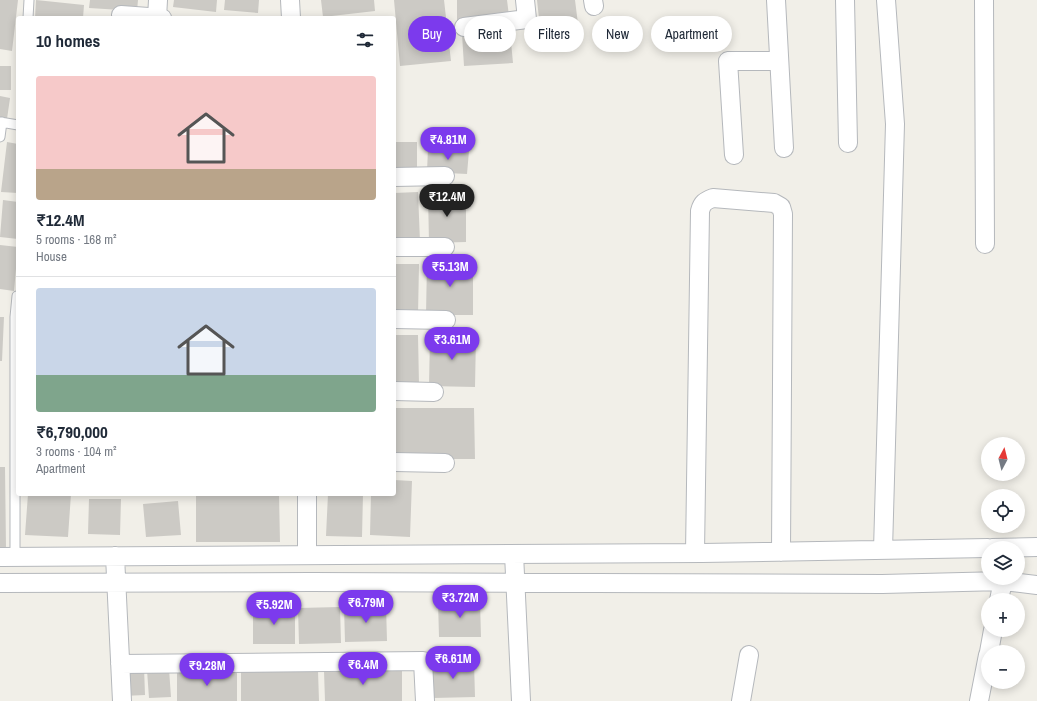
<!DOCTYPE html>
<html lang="en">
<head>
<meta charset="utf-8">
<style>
  body { margin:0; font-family:"Archivo Narrow",sans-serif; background:#f2f2f3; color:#1f2937; height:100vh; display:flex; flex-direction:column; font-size:15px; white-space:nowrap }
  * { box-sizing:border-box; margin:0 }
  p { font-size:13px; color:#747a83 }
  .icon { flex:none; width:22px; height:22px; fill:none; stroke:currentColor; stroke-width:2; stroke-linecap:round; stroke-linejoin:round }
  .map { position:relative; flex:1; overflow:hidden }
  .drawer { position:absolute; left:16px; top:16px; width:380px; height:480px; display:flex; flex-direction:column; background:#fff; border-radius:4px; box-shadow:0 2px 10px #0003 }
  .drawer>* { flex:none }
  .guide { position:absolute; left:408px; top:16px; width:380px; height:36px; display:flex; gap:8px }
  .needle { width:26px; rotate:7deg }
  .buttons { position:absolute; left:981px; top:437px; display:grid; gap:8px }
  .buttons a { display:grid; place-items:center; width:44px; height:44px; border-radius:50%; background:#fff; box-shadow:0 2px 10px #0003; font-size:20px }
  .price { position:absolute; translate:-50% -34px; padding:0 9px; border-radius:14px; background:#7c3aed; color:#fff; font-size:13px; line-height:26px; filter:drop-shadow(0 1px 2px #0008) }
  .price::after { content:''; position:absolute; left:50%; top:24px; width:12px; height:9px; margin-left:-6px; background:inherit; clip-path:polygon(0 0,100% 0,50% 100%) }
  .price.active { background:#222; color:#fff }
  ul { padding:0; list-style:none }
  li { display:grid; align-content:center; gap:8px; height:212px; padding:0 20px }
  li+li { border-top:1px solid #e0e1e3 }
  li span { display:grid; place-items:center; height:124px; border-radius:4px; color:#555 }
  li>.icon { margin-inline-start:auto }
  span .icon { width:72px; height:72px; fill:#fffc; stroke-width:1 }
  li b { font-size:17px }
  h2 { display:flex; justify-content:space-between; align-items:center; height:48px; padding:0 20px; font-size:17px }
  .chip { padding:0 14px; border-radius:18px; background:#fff; box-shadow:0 2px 10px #0003; font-size:14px; line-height:36px }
  .chip.active { background:#7c3aed; color:#fff }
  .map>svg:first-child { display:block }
  .building { fill:#cccac5 }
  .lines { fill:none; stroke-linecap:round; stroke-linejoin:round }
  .lane-casing { stroke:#b5b8bc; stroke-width:11 }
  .street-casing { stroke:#b5b8bc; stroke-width:20 }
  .lane { stroke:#fff; stroke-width:9 }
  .street { stroke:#fff; stroke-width:18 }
</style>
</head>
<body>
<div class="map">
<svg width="1037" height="701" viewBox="0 0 1037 701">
  <rect width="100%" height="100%" fill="#f1efe8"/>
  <path class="building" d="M0 0H18L12 51 0 49Z
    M36 0 84 5 83 18H35Z
    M90 0H138L137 11 89 8Z
    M174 0H217L216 12 173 7Z
    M225 0H259L258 13 224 10Z
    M321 0H374L375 11 323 17Z
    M394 0H444L451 61 400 66Z
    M457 0H507L509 16 457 22Z
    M537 0H575L578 24 540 28Z
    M510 31 513 63 464 66 462 34Z
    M0 66H11V90H0Z
    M0 96 10 98 7 119 0 118Z
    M7 142 18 144V193L1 192Z
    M394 142H417V174H394Z
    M428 148 469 151 467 174 427 172Z
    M418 192 420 242 394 243V193Z
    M428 194H466V242L429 243Z
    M3 200 18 202V239L0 237Z
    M0 245 18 247 14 291 0 289Z
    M427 261 473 262V315H426Z
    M394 264H419L418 315H394Z
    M0 317H4L2 361H0Z
    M394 335H418L419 385H394Z
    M430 335 476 336 475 387 429 386Z
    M394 408H474L475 459H394Z
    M0 467H5L6 549H0Z
    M394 480 412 481 410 537 370 535 371 494H394Z
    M28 494H71L68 537 25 535Z
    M196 494H279L280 542H196Z
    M328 494H363L362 537 326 536Z
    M89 499H121L120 535 88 534Z
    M178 501 181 535 146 537 143 504Z
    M438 601H480L481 637H439Z
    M386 605 387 641 345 642 344 606Z
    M295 607V644H253V608Z
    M340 607 341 643 299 644 298 608Z
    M432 662H474L475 697 433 698Z
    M144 667 145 695 123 696 122 668Z
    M169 669 171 697 149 698 147 670Z
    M402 670V701H325L324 671Z
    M258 671H318L319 701H241V672Z
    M177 673H237V701H177Z"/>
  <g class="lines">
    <g class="lane-casing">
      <path id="lane" d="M28 18 29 0
        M0 122 18 125
        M0 137 2 122
        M15 556V317L17 296H18"/>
    </g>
    <g class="street-casing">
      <path id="street" d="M290 0 291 18
        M593 0 594 6
        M776 0 784 148
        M845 0 848 143
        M984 0 985 244
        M121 15 162 18
        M157 18 158 0
        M464 27 527 19 525 0
        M734 155 728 61H779
        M394 177 445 176
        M394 247H445
        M394 319 446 320
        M394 391 434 392
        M394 462 445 463
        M307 494V555
        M992 548 1037 547
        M883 550 895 124 886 0
        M695 553 700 211C702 203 705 201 713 198L774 203 781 207 783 214 781 552
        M514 554 521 701
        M115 556 122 701
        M0 557 702 553 988 548
        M0 583 311 582 882 584 1003 581 1037 585
        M999 600 1003 581
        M989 652 993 630
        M120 664 423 661 425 701
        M741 701 749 655
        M979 701 988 655"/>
    </g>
    <use href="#lane" class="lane"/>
    <use href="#street" class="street"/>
  </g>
</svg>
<div class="buttons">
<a><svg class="needle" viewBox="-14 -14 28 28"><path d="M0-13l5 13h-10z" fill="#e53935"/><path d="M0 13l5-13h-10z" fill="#747a83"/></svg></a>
<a><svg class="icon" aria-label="locate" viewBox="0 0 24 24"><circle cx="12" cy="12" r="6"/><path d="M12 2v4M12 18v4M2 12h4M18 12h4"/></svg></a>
<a><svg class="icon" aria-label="layers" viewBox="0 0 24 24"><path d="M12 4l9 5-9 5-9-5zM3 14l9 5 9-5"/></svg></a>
<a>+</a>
<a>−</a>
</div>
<b class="price" style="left:448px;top:161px">₹4.81M</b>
<b class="price active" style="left:447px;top:218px">₹12.4M</b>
<b class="price" style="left:450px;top:288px">₹5.13M</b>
<b class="price" style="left:452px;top:361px">₹3.61M</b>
<b class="price" style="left:460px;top:619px">₹3.72M</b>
<b class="price" style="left:366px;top:624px">₹6.79M</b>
<b class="price" style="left:274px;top:626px">₹5.92M</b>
<b class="price" style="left:453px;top:680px">₹6.61M</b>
<b class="price" style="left:363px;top:686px">₹6.4M</b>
<b class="price" style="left:207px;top:687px">₹9.28M</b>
<div class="guide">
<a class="chip active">Buy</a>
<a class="chip">Rent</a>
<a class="chip">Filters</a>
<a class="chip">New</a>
<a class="chip">Apartment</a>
</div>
<section class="drawer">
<h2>10 homes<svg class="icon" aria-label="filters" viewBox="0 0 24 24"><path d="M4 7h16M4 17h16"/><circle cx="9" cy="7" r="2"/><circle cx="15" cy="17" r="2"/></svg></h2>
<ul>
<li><span style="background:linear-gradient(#f6c9c9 75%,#b9a48a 0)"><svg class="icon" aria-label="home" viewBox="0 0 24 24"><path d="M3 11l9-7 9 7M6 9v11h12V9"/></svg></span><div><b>₹12.4M</b><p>5 rooms · 168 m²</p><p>House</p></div></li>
<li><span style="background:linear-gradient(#c9d6e8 70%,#7fa58c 0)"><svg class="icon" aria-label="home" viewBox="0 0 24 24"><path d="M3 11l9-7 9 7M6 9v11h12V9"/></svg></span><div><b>₹6,790,000</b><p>3 rooms · 104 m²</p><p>Apartment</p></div></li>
</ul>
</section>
</div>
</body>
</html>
